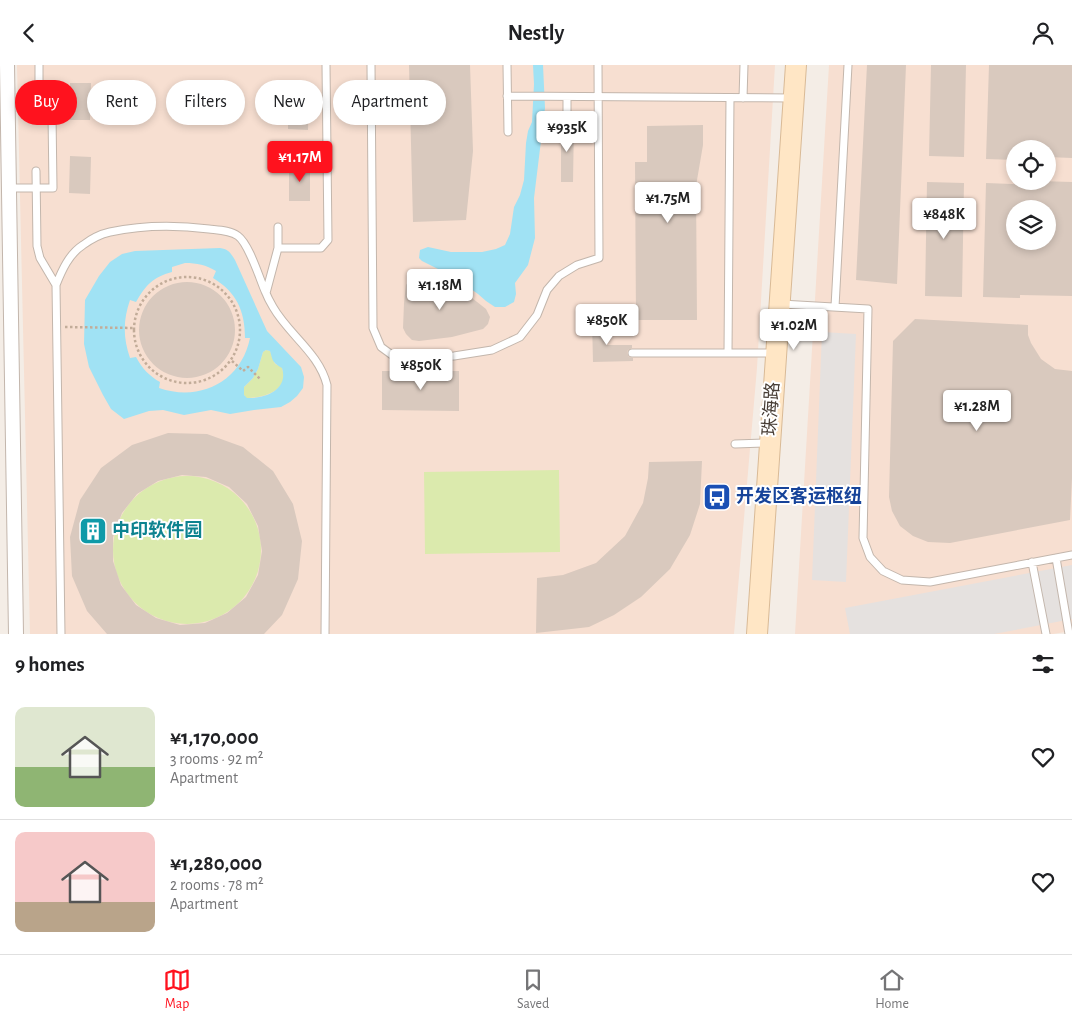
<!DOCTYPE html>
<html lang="en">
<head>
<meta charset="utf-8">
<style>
  body { margin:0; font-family:"Alegreya Sans","Noto Sans SC",sans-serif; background:#f2f2f2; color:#202124; height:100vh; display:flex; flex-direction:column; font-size:19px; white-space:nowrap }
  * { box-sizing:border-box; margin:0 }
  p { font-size:16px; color:#757577 }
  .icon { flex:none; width:28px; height:28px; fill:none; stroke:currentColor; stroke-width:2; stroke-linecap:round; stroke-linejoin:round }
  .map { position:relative; height:569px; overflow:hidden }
  .sheet { display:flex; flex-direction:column; background:#fff; flex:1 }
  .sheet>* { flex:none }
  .hud { position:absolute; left:15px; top:15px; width:500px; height:45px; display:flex; gap:10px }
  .buttons { position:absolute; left:1006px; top:75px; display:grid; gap:10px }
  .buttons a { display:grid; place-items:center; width:50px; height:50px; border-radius:50%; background:#fff; box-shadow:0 2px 8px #0003; font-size:25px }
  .price { position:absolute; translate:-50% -42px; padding:0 11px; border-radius:5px; background:#fff; color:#222; font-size:16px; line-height:32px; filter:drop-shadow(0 1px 2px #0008) }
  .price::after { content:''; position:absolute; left:50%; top:30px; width:15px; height:11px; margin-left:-8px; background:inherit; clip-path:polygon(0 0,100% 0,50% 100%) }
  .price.selected { background:#ff121e; color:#fff }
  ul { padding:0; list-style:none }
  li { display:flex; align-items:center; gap:15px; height:125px; padding:0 15px }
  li+li { border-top:1px solid #e0e0e0 }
  li span { display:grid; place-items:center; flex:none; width:140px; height:100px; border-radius:10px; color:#555 }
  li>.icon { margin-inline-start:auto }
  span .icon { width:60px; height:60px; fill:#fffc; stroke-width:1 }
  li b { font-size:21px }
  h2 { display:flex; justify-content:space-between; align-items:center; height:60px; padding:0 15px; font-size:21px }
  .chip { padding:0 18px; border-radius:22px; background:#fff; box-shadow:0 2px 8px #0003; font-size:18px; line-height:45px }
  .chip.selected { background:#ff121e; color:#fff }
  header { display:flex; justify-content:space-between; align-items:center; height:65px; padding:0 15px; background:#fff; font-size:22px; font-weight:700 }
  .tab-bar { display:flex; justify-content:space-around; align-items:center; height:70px; border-top:1px solid #e0e0e0; background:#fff; font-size:14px; color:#757577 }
  .tab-bar a { display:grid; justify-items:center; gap:2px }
  .tab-bar .selected { color:#ff121e }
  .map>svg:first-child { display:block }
  .commercial { fill:#f7dfd1; fill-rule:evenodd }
  .green { fill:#dbeaad }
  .parking { fill:#e5e1df }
  .water { fill:#a0e2f4; fill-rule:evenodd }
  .building { fill:#d9c9be; fill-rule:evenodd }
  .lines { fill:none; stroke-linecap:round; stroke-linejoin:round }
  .lane-casing { stroke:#c3b6ac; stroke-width:9 }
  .street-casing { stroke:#c3b6ac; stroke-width:16 }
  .secondary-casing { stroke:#d9ba96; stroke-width:22 }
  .path { stroke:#c2ac99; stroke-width:2.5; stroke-dasharray:2.5 2.5; stroke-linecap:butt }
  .lane { stroke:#fff; stroke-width:7 }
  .street { stroke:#fff; stroke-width:14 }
  .secondary { stroke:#ffe6c5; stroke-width:20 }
  .labels { text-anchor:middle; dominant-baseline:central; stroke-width:4; stroke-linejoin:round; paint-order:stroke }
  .street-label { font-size:18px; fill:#473d35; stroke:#fff }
  .transit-label { font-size:18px; font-weight:bold; fill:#164399; stroke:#fff; text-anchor:start }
  .culture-label { font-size:18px; font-weight:bold; fill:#0d838f; stroke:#fff; text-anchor:start }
</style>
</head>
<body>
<header><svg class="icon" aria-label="back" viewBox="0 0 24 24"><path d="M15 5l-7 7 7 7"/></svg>Nestly<svg class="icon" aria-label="person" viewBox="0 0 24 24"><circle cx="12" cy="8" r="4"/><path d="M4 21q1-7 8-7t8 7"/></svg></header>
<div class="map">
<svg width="1072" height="569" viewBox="0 0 1072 569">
  <rect width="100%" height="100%" fill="#f4ede6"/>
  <path class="commercial" d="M17 0H775L757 303 734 569H30Z
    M829 0H1072V566L1053 569H795ZM1015 84H1048V116H1015ZM1015 144H1048V176H1015Z"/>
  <path class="green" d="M266 285 270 286 275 299 282 302C282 304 284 309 284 310 284 328 260 333 246 333L244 330V322L253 313 258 304 263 287Z
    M559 405 560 487 425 489 424 407Z
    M113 485a74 74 0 1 1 148 0a74 74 0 1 1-148 0Z"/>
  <path class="parking" d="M822 267 856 269 846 517 812 515Z
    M1072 500V554L994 569H850L845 543Z"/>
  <path class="water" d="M533 0H543L545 43 534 133 535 173 528 200 515 218 516 229 514 237 505 242H495L486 236 478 229 454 212 422 196 419 193 420 185 428 182 451 187H482L496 184 505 180 510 169 514 142 520 130 524 115 526 78 528 66 532 57 534 19Z
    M220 183C229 184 231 189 235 195L267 266 301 302 304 312 303 323 297 331 290 337 281 342 254 345 230 349 211 345 184 350 163 345 149 346 124 354 111 344 103 330 89 302 84 279 85 235 99 211 110 197 122 189 135 186ZM185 198C197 198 206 200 216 206L213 213C236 227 245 245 245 273H250C241 317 200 337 159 323L160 317C149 311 142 303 136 292L130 293C123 273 123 255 130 235L136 237C146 220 153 212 172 207V202ZM266 285 270 286C273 296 272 297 282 303 289 325 264 334 247 333L244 330V322L253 313 258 304 263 287Z"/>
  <path class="building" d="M409 0H470L473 86 466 155 413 157Z
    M867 0H906L897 219 856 215Z
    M931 0H966L964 92 929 91Z
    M989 0H1072V93L1048 92V84H1015V95L986 94Z
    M70 18H91L90 55H69Z
    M288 27 309 28 308 65 288 64Z
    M561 57 563 60 567 62 570 61 572 57H574L573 117H561Z
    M703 60V80L696 121 697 255H636L635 97H647V61Z
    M70 91 91 92 90 129 69 128Z
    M289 99H310V136H289Z
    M1039 116 1072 117V231L1020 230V233L983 232 986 118 1039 120ZM1015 144H1048V176H1015Z
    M927 117 964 118 962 232 925 231Z
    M417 210 424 211 433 213 448 219 467 229 486 244 490 252 488 259 483 264 452 272 419 276 412 275 406 269 403 263 404 238 406 220 410 214Z
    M139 265a48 48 0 1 1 96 0a48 48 0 1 1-96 0Z
    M915 254 1028 260V270L1031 278 1041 294 1055 304 1072 306V413L1070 455 950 478 928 477 913 471 900 461 892 446 889 432 893 276Z
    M592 256H607V280H632V283L628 285 627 288 629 292 633 293V296L593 297Z
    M382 306H459V346L382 345Z
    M168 368 207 369 243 382 273 406 293 439 302 476 298 514 282 550 264 569H107L87 546 72 511 70 472 80 435 101 403 132 380ZM182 410 206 412 229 422 247 439 258 461 262 486 258 510 246 532 227 548 205 558 180 560 156 553 136 540 121 520 113 496V472L122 448 137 429 158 416Z
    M702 396 700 439 690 470 670 504 641 532 614 550 589 562 536 568 537 513 563 510 596 498 625 471 643 438 648 413 649 397Z"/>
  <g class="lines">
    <g class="lane-casing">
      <path id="lane" d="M371 0 373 263 381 282 392 290 419 293 454 291 492 285 520 272 537 250 547 225 559 211 577 200 599 193 598 0
        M507 0 508 67
        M507 31 793 33
        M567 32V57
        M743 33 744 0
        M36 106 37 181 40 193 56 220
        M9 123H53L52 49 39 19V0
        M278 162V183
        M266 228 278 183H321L328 175 326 0
        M781 239 868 244 863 473 870 492 883 506 902 515 930 517 1072 490
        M835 242 848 0
        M632 288H774
        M728 288 730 33
        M735 379 767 378
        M1056 493 1069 569
        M1032 497 1046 569
        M61 569 56 220C62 205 69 189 83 180 91 174 101 169 110 167 143 160 176 160 209 164 218 165 230 165 238 171 249 179 259 212 265 226 267 231 270 237 273 242 289 270 319 288 327 320L325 569"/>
    </g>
    <g class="street-casing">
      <path id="street" d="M7 0 16 569"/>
    </g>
    <g class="secondary-casing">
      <path id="secondary" d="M757 569 796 0"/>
    </g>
    <path class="path" d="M134 265a53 53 0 1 1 106 0a53 53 0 1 1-106 0Z
      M65 262 134 263
      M232 296 243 306 248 302 260 314"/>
    <use href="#lane" class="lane"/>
    <use href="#street" class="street"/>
    <use href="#secondary" class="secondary"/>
  </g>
  <defs>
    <g id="bus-square" transform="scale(1.4375)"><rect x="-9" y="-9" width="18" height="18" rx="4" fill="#1a4fb4" stroke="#fff"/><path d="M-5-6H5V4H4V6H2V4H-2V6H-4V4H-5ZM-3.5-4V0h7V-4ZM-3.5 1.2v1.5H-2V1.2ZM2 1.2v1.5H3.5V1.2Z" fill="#fff"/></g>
    <g id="building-square" transform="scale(1.4375)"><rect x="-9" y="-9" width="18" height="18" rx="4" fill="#0f9aa8" stroke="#fff"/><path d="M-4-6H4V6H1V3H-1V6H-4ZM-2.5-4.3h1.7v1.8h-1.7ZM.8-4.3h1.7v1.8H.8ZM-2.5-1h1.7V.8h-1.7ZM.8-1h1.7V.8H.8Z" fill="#fff"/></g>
  </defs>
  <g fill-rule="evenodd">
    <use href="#bus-square" x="717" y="432"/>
    <use href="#building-square" x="93" y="466"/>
  </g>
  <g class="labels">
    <g class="street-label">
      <text transform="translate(772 344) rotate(-86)">珠海路</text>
    </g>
    <g class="transit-label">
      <text x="736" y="432">开发区客运枢纽</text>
    </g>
    <g class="culture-label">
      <text x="112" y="466">中印软件园</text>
    </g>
  </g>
</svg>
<div class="buttons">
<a><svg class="icon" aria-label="locate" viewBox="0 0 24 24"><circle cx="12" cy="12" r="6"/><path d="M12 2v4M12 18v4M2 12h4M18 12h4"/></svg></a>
<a><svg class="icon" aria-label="layers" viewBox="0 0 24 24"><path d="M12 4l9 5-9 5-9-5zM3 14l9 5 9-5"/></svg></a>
</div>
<b class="price" style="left:567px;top:88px">¥935K</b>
<b class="price selected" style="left:300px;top:118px">¥1.17M</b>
<b class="price" style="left:668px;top:159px">¥1.75M</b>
<b class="price" style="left:944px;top:175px">¥848K</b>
<b class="price" style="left:440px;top:246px">¥1.18M</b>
<b class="price" style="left:607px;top:281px">¥850K</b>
<b class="price" style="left:794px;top:286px">¥1.02M</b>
<b class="price" style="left:421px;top:326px">¥850K</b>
<b class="price" style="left:977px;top:367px">¥1.28M</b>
<div class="hud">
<a class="chip selected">Buy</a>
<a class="chip">Rent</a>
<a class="chip">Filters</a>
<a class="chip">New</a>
<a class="chip">Apartment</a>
</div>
</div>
<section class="sheet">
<h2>9 homes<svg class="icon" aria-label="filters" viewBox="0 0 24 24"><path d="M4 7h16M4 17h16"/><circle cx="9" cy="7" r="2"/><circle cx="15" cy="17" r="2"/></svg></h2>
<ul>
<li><span style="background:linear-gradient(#dfe7d0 60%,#8fb573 0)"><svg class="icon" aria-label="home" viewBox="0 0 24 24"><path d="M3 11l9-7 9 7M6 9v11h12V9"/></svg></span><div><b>¥1,170,000</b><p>3 rooms · 92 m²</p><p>Apartment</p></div><svg class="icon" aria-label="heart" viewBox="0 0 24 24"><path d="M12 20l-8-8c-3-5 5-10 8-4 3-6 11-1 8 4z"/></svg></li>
<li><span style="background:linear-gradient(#f6c9c9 70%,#b9a48a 0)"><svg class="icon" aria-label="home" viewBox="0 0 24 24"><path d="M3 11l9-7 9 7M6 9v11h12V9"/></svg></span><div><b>¥1,280,000</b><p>2 rooms · 78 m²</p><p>Apartment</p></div><svg class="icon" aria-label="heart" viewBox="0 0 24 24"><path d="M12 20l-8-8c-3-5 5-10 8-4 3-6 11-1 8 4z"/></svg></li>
</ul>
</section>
<nav class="tab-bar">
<a class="selected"><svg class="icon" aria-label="map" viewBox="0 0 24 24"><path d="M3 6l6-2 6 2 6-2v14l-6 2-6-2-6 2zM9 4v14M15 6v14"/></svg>Map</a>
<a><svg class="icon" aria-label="saved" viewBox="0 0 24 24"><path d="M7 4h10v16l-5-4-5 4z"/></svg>Saved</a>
<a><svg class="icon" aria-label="home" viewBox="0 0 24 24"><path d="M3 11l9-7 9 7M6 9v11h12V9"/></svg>Home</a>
</nav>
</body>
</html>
